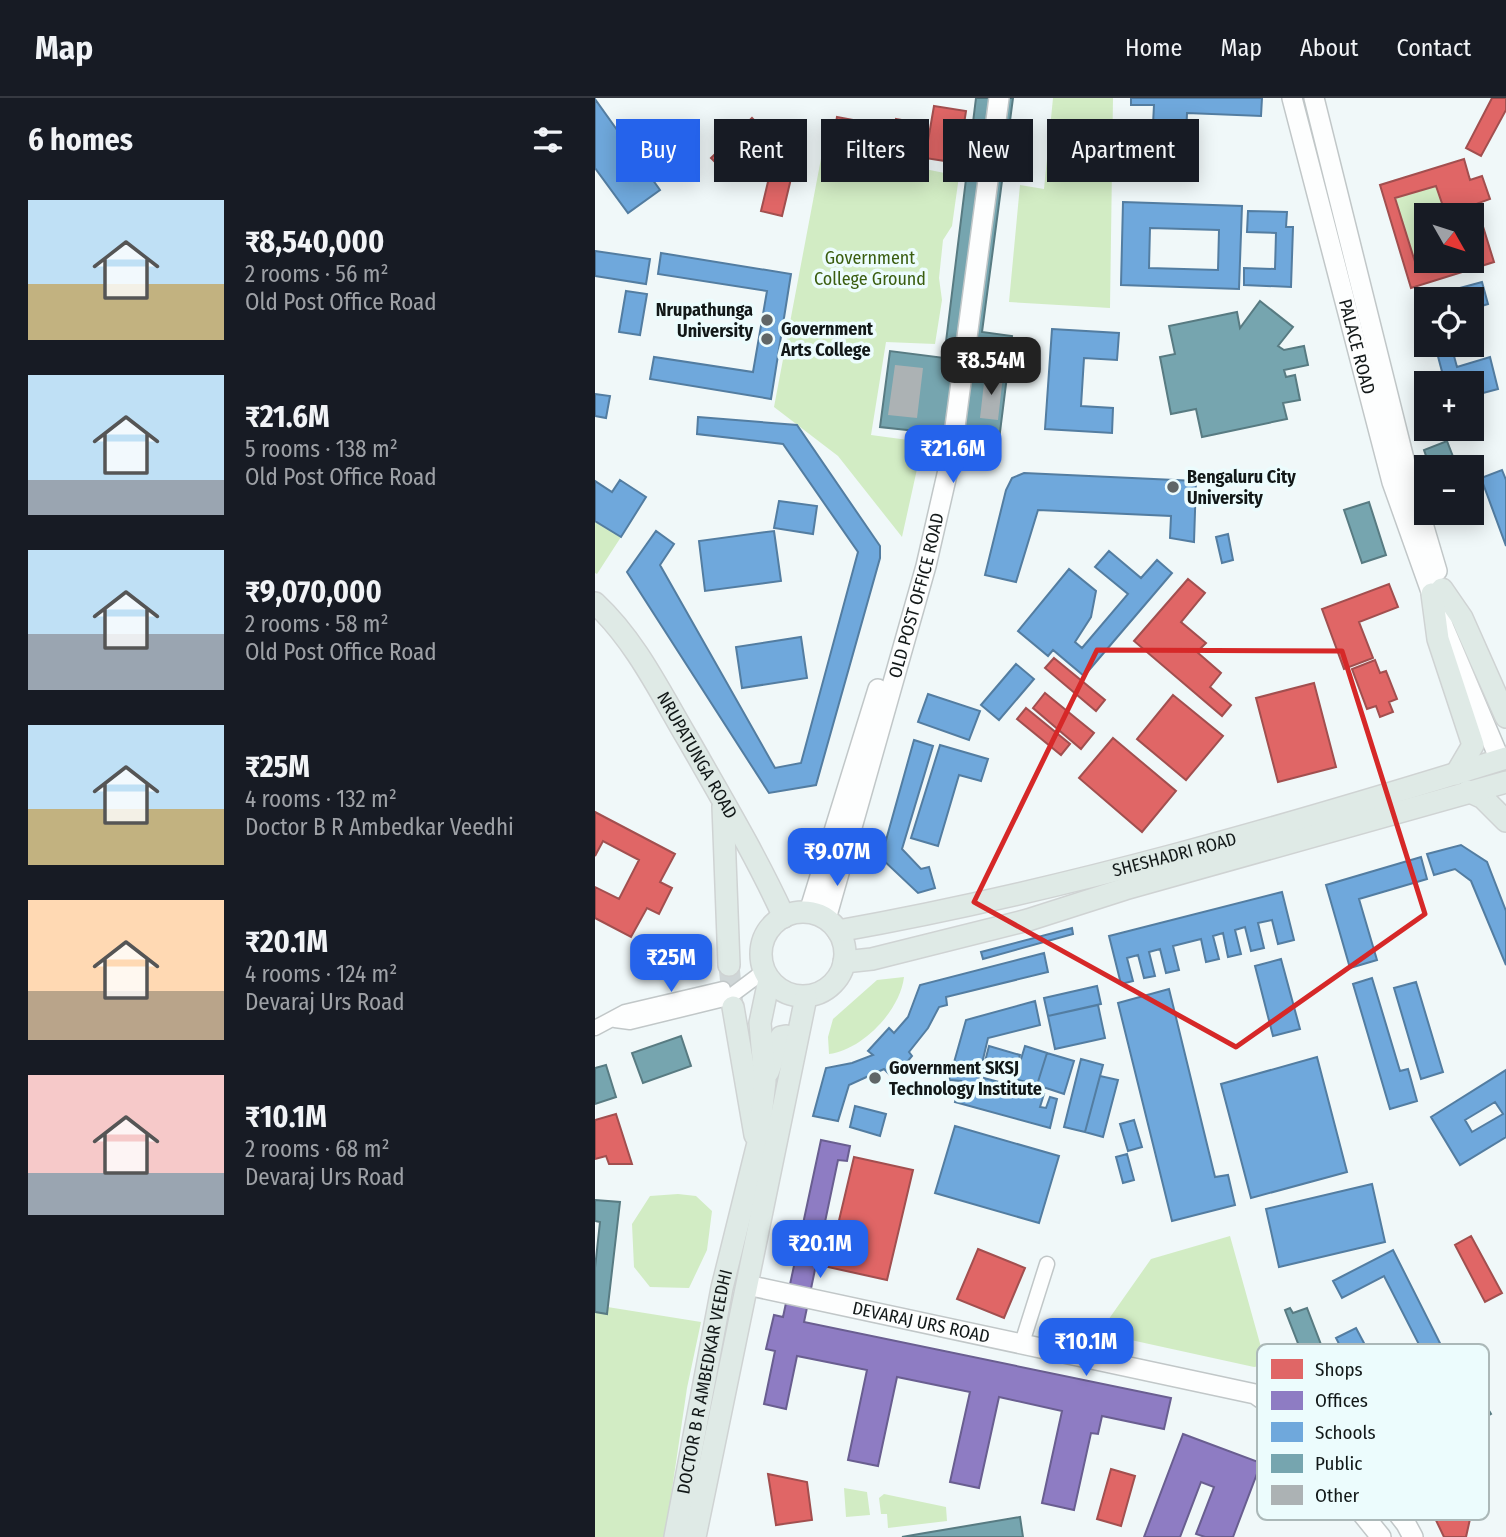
<!DOCTYPE html>
<html lang="en">
<head>
<meta charset="utf-8">
<style>
  body { margin:0; font-family:"Fira Sans Condensed",sans-serif; background:#20242c; color:#f1f3f6; height:100vh; display:flex; flex-direction:column; font-size:26px; white-space:nowrap }
  * { box-sizing:border-box; margin:0 }
  p { font-size:23px; color:#9ea1a6 }
  .icon { flex:none; width:38px; height:38px; fill:none; stroke:currentColor; stroke-width:2; stroke-linecap:round; stroke-linejoin:round }
  .map { position:relative; flex:1; overflow:hidden }
  .drawer { display:flex; flex-direction:column; background:#171b24; width:595px }
  .drawer>* { flex:none }
  .top-card { position:absolute; left:21px; top:21px; width:665px; height:63px; display:flex; gap:14px }
  .needle { width:46px; rotate:129deg }
  .buttons { position:absolute; left:819px; top:105px; display:grid; gap:14px }
  .buttons a { display:grid; place-items:center; width:70px; height:70px; border-radius:0px; background:#171b24; box-shadow:0 4px 18px #0003; font-size:35px }
  .price { position:absolute; translate:-50% -60px; padding:0 16px; border-radius:14px; background:#2563eb; color:#fff; font-size:23px; line-height:46px; filter:drop-shadow(0 2px 4px #0008) }
  .price::after { content:''; position:absolute; left:50%; top:42px; width:21px; height:16px; margin-left:-10px; background:inherit; clip-path:polygon(0 0,100% 0,50% 100%) }
  .price.current { background:#222; color:#fff }
  ul { padding:0; list-style:none }
  li { display:flex; align-items:center; gap:21px; height:175px; padding:0 28px }
  li span { display:grid; place-items:center; flex:none; width:196px; height:140px; border-radius:0px; color:#555 }
  li>.icon { margin-inline-start:auto }
  span .icon { width:84px; height:84px; fill:#fffc; stroke-width:1 }
  li b { font-size:30px }
  h2 { display:flex; justify-content:space-between; align-items:center; height:84px; padding:0 28px; font-size:30px }
  .chip { padding:0 24px; border-radius:0px; background:#171b24; box-shadow:0 4px 18px #0003; font-size:24px; line-height:63px }
  .chip.current { background:#2563eb; color:#fff }
  header { display:flex; align-items:center; gap:42px; box-sizing:border-box; height:98px; padding:0 35px; background:#171b24; border-bottom:2px solid #363941 }
  header strong { font-size:33px }
  nav { display:flex; gap:38px; margin-inline-start:auto; font-size:24px }
  main { display:flex; flex:1; min-height:0 }
  .map>svg:first-child { display:block }
  .green { fill:#d2ecc4 }
  .shops { fill:#e06666; stroke:#a24f4f; stroke-width:2; fill-rule:evenodd }
  .offices { fill:#8e7cc3; stroke:#695e90; stroke-width:2 }
  .schools { fill:#6fa8dc; stroke:#537da1; stroke-width:2; fill-rule:evenodd }
  .public { fill:#76a5af; stroke:#587b82; stroke-width:2 }
  .building { fill:#acb2b4 }
  .lines { fill:none; stroke-linecap:round; stroke-linejoin:round }
  .primary-tunnel { stroke:#cfd6d7; stroke-width:21; stroke-dasharray:21 10; stroke-linecap:butt }
  .street-casing { stroke:#c1c7c8; stroke-width:17 }
  .secondary-casing { stroke:#c1c7c8; stroke-width:22 }
  .primary-casing { stroke:#cfd3d3; stroke-width:24 }
  .street { stroke:#fdfefe; stroke-width:14 }
  .secondary { stroke:#fdfefe; stroke-width:19 }
  .primary { stroke:#dfeae6; stroke-width:21 }
  .marked { fill:none; stroke:#d62828; stroke-width:5; stroke-linejoin:round }
  .poi-dot { fill:#606667; stroke:#ecfcfd; stroke-width:2.5 }
  .labels { text-anchor:middle; dominant-baseline:central; stroke-width:7; stroke-linejoin:round; paint-order:stroke }
  .park-label { font-size:18px; fill:#3a5d0f; stroke:#ecfcfd }
  .poi-label { font-size:18px; font-weight:bold; fill:#121818; stroke:#ecfcfd; text-anchor:start }
  .street-label { font-size:18px; fill:#121818; stroke:#ecfcfd }
  .key { fill:#ecfcfd; stroke:#abb8b8; stroke-width:2 }
  .key-label { font-size:19px; fill:#121818 }
</style>
</head>
<body>
<header>
<strong>Map</strong>
<nav><a>Home</a><a>Map</a><a>About</a><a>Contact</a></nav>
</header>
<main>
<section class="drawer">
<h2>6 homes<svg class="icon" aria-label="filters" viewBox="0 0 24 24"><path d="M4 7h16M4 17h16"/><circle cx="9" cy="7" r="2"/><circle cx="15" cy="17" r="2"/></svg></h2>
<ul>
<li><span style="background:linear-gradient(#bfe0f5 60%,#c2b280 0)"><svg class="icon" aria-label="home" viewBox="0 0 24 24"><path d="M3 11l9-7 9 7M6 9v11h12V9"/></svg></span><div><b>₹8,540,000</b><p>2 rooms · 56 m²</p><p>Old Post Office Road</p></div></li>
<li><span style="background:linear-gradient(#bfe0f5 75%,#9aa5b1 0)"><svg class="icon" aria-label="home" viewBox="0 0 24 24"><path d="M3 11l9-7 9 7M6 9v11h12V9"/></svg></span><div><b>₹21.6M</b><p>5 rooms · 138 m²</p><p>Old Post Office Road</p></div></li>
<li><span style="background:linear-gradient(#bfe0f5 60%,#9aa5b1 0)"><svg class="icon" aria-label="home" viewBox="0 0 24 24"><path d="M3 11l9-7 9 7M6 9v11h12V9"/></svg></span><div><b>₹9,070,000</b><p>2 rooms · 58 m²</p><p>Old Post Office Road</p></div></li>
<li><span style="background:linear-gradient(#bfe0f5 60%,#c2b280 0)"><svg class="icon" aria-label="home" viewBox="0 0 24 24"><path d="M3 11l9-7 9 7M6 9v11h12V9"/></svg></span><div><b>₹25M</b><p>4 rooms · 132 m²</p><p>Doctor B R Ambedkar Veedhi</p></div></li>
<li><span style="background:linear-gradient(#ffd9b3 65%,#b9a48a 0)"><svg class="icon" aria-label="home" viewBox="0 0 24 24"><path d="M3 11l9-7 9 7M6 9v11h12V9"/></svg></span><div><b>₹20.1M</b><p>4 rooms · 124 m²</p><p>Devaraj Urs Road</p></div></li>
<li><span style="background:linear-gradient(#f6c9c9 70%,#9aa5b1 0)"><svg class="icon" aria-label="home" viewBox="0 0 24 24"><path d="M3 11l9-7 9 7M6 9v11h12V9"/></svg></span><div><b>₹10.1M</b><p>2 rooms · 68 m²</p><p>Devaraj Urs Road</p></div></li>
</ul>
</section>
<div class="map">
<svg width="911" height="1439" viewBox="0 0 911 1439">
  <rect width="100%" height="100%" fill="#f0f8f9"/>
  <path class="green" d="M458 0H518L515 210 414 204 425 87 449 91Z
    M228 50 364 78 357 128 348 142 344 180 347 202 340 246 291 244 276 337 328 344 307 439 243 358 179 309Z
    M841 88 851 117H831V163H834L821 167 800 100Z
    M0 423 26 439 2 476 0 475Z
    M309 879C305 913 267 952 234 956L233 939 238 921 282 882Z
    M83 1096 101 1098 117 1113 112 1152 94 1190 55 1189 39 1169 37 1126 55 1098Z
    M635 1138 671 1267 659 1269 504 1235 556 1161Z
    M0 1207 106 1224 92 1290 70 1439H0Z
    M249 1390 272 1394 275 1417 251 1419Z
    M289 1396 351 1409 352 1423 293 1430 292 1416H286L284 1400Z"/>
  <path class="shops" d="M897 0H911V12L886 58 871 50Z
    M339 8 371 13 363 65 330 60Z
    M242 19 280 26 275 53 237 46Z
    M157 20 176 39 135 79 116 60Z
    M301 21 324 25 319 56 295 51Z
    M185 34 206 39 187 118 166 113Z
    M869 61 875 82 887 78 895 101 881 106 899 164 816 190 785 87ZM841 88 851 117H877V163H834L821 167 800 100Z
    M593 481 610 495 586 524 611 545 602 554 626 575 615 589 636 607 627 618 539 543Z
    M794 486 803 509 764 524 778 560 749 571 727 511Z
    M459 560 510 602 501 613 450 570Z
    M780 562 785 575 791 573 802 601 794 604 798 614 785 619 781 608 772 611 757 571Z
    M719 585 741 669 683 684 661 600Z
    M450 595 499 635 486 651 438 610Z
    M578 597 628 638 591 682 542 641Z
    M431 610 475 646 466 657 422 621Z
    M518 640 581 693 547 734 484 680Z
    M0 714 80 756 65 784 77 790 64 816 52 810 36 839 0 820V789L24 801 44 762 8 743 0 758Z
    M21 1016 37 1066H14L11 1058 0 1061V1022Z
    M259 1059 318 1072 292 1182 233 1169Z
    M876 1138 907 1195 890 1204 860 1147Z
    M383 1151 430 1170 409 1220 362 1201Z
    M516 1371 540 1378 526 1428 502 1421Z
    M883 1371 885 1376 871 1439H849L839 1418 826 1403Z
    M173 1376 212 1384 217 1422 181 1427Z"/>
  <path class="offices" d="M226 1042 255 1048 252 1063 243 1062 209 1224 576 1300 569 1331 507 1318 503 1336 496 1335 479 1412 447 1405 467 1313 404 1299 384 1390 355 1384 375 1294 302 1279 283 1368 253 1362 272 1272 202 1258 191 1311 169 1306 180 1253 171 1251 179 1217 188 1219Z
    M588 1336 666 1365 638 1439H610L601 1436 619 1389 606 1384 585 1439H549Z"/>
  <path class="schools" d="M536 0H667L666 18 592 15 590 67 556 65 559 7H536Z
    M0 1 65 92 33 115 0 70Z
    M528 104 647 108 644 191 526 187ZM555 130 624 132 623 172 554 170Z
    M653 113 692 114 691 129H698L696 189 649 187V170L680 171 681 135 652 134Z
    M0 153 55 161 51 186 0 178Z
    M66 155 196 176 176 301 55 281 59 259 158 274 172 193 63 176Z
    M887 184 893 206 877 211V201H831V212L828 200Z
    M31 193 52 196 45 237 24 234Z
    M457 231 524 235 522 262 489 260 486 308 518 310 517 335 450 331Z
    M840 247H856L862 269 895 259 903 291 877 298V285H850Z
    M0 296 15 298 11 320 0 318Z
    M103 319 202 327 285 448V460L221 687 174 695 32 474 61 433 79 446 65 467 180 670 206 665 263 454 188 346 102 336Z
    M907 372 911 382V448L886 380Z
    M429 375 601 383 599 444 575 440 576 418 443 412 421 484 390 477 411 392 417 380Z
    M25 382 51 399 26 439 0 423V383L17 394Z
    M184 403 222 408 218 436 179 430Z
    M179 433 186 483 110 493 104 443Z
    M633 436 638 462 627 465 621 439Z
    M514 453 546 480 562 462 577 475 489 578 458 552 453 558 423 533 474 471 501 493 496 519 480 544 487 550 533 496 500 469Z
    M206 539 212 580 147 590 141 549Z
    M421 566 439 581 404 622 386 607Z
    M333 596 385 613 374 642 323 624Z
    M319 642 338 648 307 751 326 771 334 769 340 790 323 795 286 760Z
    M345 647 393 661 386 683 364 677 343 748 316 740Z
    M866 747 892 764 911 813V867L876 783 860 771 839 777 832 756Z
    M826 759 832 781 764 801 782 862 755 870 731 787Z
    M687 794 699 842 683 846 677 822 663 825 669 850 656 853 650 829 640 832 646 856 633 859 628 835 618 838 624 861 611 864 606 841 578 848 584 872 571 875 565 851 554 854 560 878 549 880 543 857 532 860 538 883 526 886 514 838Z
    M477 830 478 836 388 861 386 854Z
    M449 855 453 874 351 899 352 907 344 909 333 930 314 954 317 958 308 969 294 976 289 971 254 987 243 1023 218 1018 231 970 257 965 278 957 273 953 294 930 299 935 313 919 325 887Z
    M686 861 705 931 678 938 660 868Z
    M777 880 805 973 813 971 822 1003 795 1011 758 886Z
    M821 884 848 974 826 981 799 890Z
    M502 888 506 906 453 918 449 900Z
    M574 891 620 1079 633 1077 640 1107 577 1123 523 905Z
    M440 903 445 927 393 940 382 987 387 988 389 980 449 996 445 1009 451 1010 455 999 462 1001 455 1030 360 1004 366 983 354 982 371 922Z
    M503 907 510 940 460 951 453 918Z
    M394 948 425 957 418 979 388 971Z
    M430 948 452 955 442 987 420 981Z
    M452 955 479 963 469 996 442 987Z
    M722 959 752 1074 656 1100 626 986Z
    M486 961 508 967 490 1034 469 1029Z
    M911 972V1039L865 1067 836 1019ZM900 1004 908 1016 877 1034 870 1022Z
    M505 978 523 982 508 1039 490 1034Z
    M260 1008 291 1016 285 1038 255 1029Z
    M539 1022 547 1049 533 1053 525 1026Z
    M360 1028 464 1058 444 1125 340 1095Z
    M532 1056 539 1082 528 1085 521 1059Z
    M777 1086 790 1144 684 1169 671 1111Z
    M798 1152 854 1263 837 1272 789 1178 747 1200 738 1183Z
    M761 1230 805 1313 784 1324 741 1240Z"/>
  <path class="public" d="M381 0H418L387 234 417 238 404 342 285 329 295 253 349 260Z
    M665 203 698 229 683 248 689 252 709 248 713 267 689 272 691 279 700 277 705 302 688 305 692 321 607 339 601 311 576 316 565 259 580 256 574 228 642 214 645 230Z
    M852 343 862 369H835L829 352Z
    M774 404 791 457 767 465 749 412Z
    M86 938 96 968 48 985 37 955Z
    M11 967 21 999 0 1006V970Z
    M0 1102 25 1104 12 1216 0 1214V1170L5 1124 0 1123Z
    M695 1210 698 1215 712 1210 748 1304 733 1310 735 1315 731 1317 690 1212Z
    M883 1294 896 1316 801 1372 789 1350Z
    M425 1419 428 1439H307L324 1436Z"/>
  <path class="building" d="M300 267 328 270 322 320 293 317Z
    M390 276 408 278 403 322 385 320Z"/>
  <g class="lines">
    <path class="primary-tunnel" d="M134 867 138 909"/>
    <g class="street-casing">
      <path id="street" d="M20 922 35 924 133 900 169 873
        M0 930 30 914 128 891
        M427 1245 452 1166"/>
    </g>
    <g class="secondary-casing">
      <g id="secondary">
        <path id="s1" d="M697 0 797 384 849 530 902 655"/>
        <path d="M719 0 810 365 842 473"/>
        <path d="M214 814 283 591"/>
        <path id="s2" d="M231 821 331 468 356 359 404 0"/>
        <path id="s3" d="M152 1187 660 1296 700 1324 737 1340 763 1364 811 1426 818 1439"/>
        <path d="M700 1324 719 1356 786 1439"/>
      </g>
    </g>
    <g class="primary-casing">
      <g id="primary">
        <path d="M847 491 867 520 911 619"/>
        <path d="M837 496 843 541 878 647 861 676"/>
        <path id="s4" d="M0 505C41 543 66 596 94 643 127 701 161 758 189 819"/>
        <path d="M873 693 888 700 911 723"/>
        <path d="M128 708 134 867"/>
        <circle cx="208" cy="856" r="42"/>
        <path id="s5" d="M243 833C468 793 692 728 911 660"/>
        <path d="M249 864 277 861 433 822 530 791 911 684"/>
        <path d="M138 909 160 1037"/>
        <path d="M173 974 186 939 191 938 195 946 196 958"/>
        <path id="s6" d="M80 1439 127 1190 163 1045 170 983 165 925 174 882"/>
        <path d="M100 1439 211 899"/>
      </g>
    </g>
    <use href="#street" class="street"/>
    <use href="#secondary" class="secondary"/>
    <use href="#primary" class="primary"/>
  </g>
  <path class="marked" d="M502 552 747 553 830 816 641 949 379 804Z"/>
  <g class="poi-dot">
    <circle cx="172" cy="222" r="7"/>
    <circle cx="172" cy="241" r="7"/>
    <circle cx="578" cy="389" r="7"/>
    <circle cx="280" cy="980" r="7"/>
  </g>
  <g class="labels">
    <g class="park-label">
      <text x="275" y="160">Government<tspan x="275" dy="21">College Ground</tspan></text>
    </g>
    <g class="poi-label">
      <text x="158" y="212" text-anchor="end">Nrupathunga<tspan x="158" dy="21">University</tspan></text>
      <text x="186" y="231">Government<tspan x="186" dy="21">Arts College</tspan></text>
      <text x="592" y="379">Bengaluru City<tspan x="592" dy="21">University</tspan></text>
      <text x="294" y="970">Government SKSJ<tspan x="294" dy="21">Technology Institute</tspan></text>
    </g>
    <g class="street-label">
      <text stroke="none"><textPath href="#s1" startOffset="257">PALACE ROAD</textPath></text>
      <text stroke="none"><textPath href="#s2" startOffset="336">OLD POST OFFICE ROAD</textPath></text>
      <text stroke="none"><textPath href="#s4" startOffset="184">NRUPATUNGA ROAD</textPath></text>
      <text stroke="none"><textPath href="#s5" startOffset="345">SHESHADRI ROAD</textPath></text>
      <text stroke="none"><textPath href="#s3" startOffset="178">DEVARAJ URS ROAD</textPath></text>
      <text stroke="none"><textPath href="#s6" startOffset="158">DOCTOR B R AMBEDKAR VEEDHI</textPath></text>
    </g>
  </g>
  <rect x="662" y="1246" width="232" height="176" rx="10" class="key"/>
  <rect x="676" y="1261" width="32" height="20" fill="#e06666"/>
  <rect x="676" y="1293" width="32" height="19" fill="#8e7cc3"/>
  <rect x="676" y="1324" width="32" height="20" fill="#6fa8dc"/>
  <rect x="676" y="1356" width="32" height="19" fill="#76a5af"/>
  <rect x="676" y="1387" width="32" height="20" fill="#acb2b4"/>
  <g class="key-label">
    <text x="720" y="1278">Shops</text>
    <text x="720" y="1309">Offices</text>
    <text x="720" y="1341">Schools</text>
    <text x="720" y="1372">Public</text>
    <text x="720" y="1404">Other</text>
  </g>
</svg>
<div class="buttons">
<a><svg class="needle" viewBox="-14 -14 28 28"><path d="M0-13l5 13h-10z" fill="#e53935"/><path d="M0 13l5-13h-10z" fill="#9ea1a6"/></svg></a>
<a><svg class="icon" aria-label="locate" viewBox="0 0 24 24"><circle cx="12" cy="12" r="6"/><path d="M12 2v4M12 18v4M2 12h4M18 12h4"/></svg></a>
<a>+</a>
<a>−</a>
</div>
<b class="price current" style="left:396px;top:299px">₹8.54M</b>
<b class="price" style="left:358px;top:387px">₹21.6M</b>
<b class="price" style="left:242px;top:790px">₹9.07M</b>
<b class="price" style="left:76px;top:896px">₹25M</b>
<b class="price" style="left:225px;top:1182px">₹20.1M</b>
<b class="price" style="left:491px;top:1280px">₹10.1M</b>
<div class="top-card">
<a class="chip current">Buy</a>
<a class="chip">Rent</a>
<a class="chip">Filters</a>
<a class="chip">New</a>
<a class="chip">Apartment</a>
</div>
</div>
</main>
</body>
</html>
